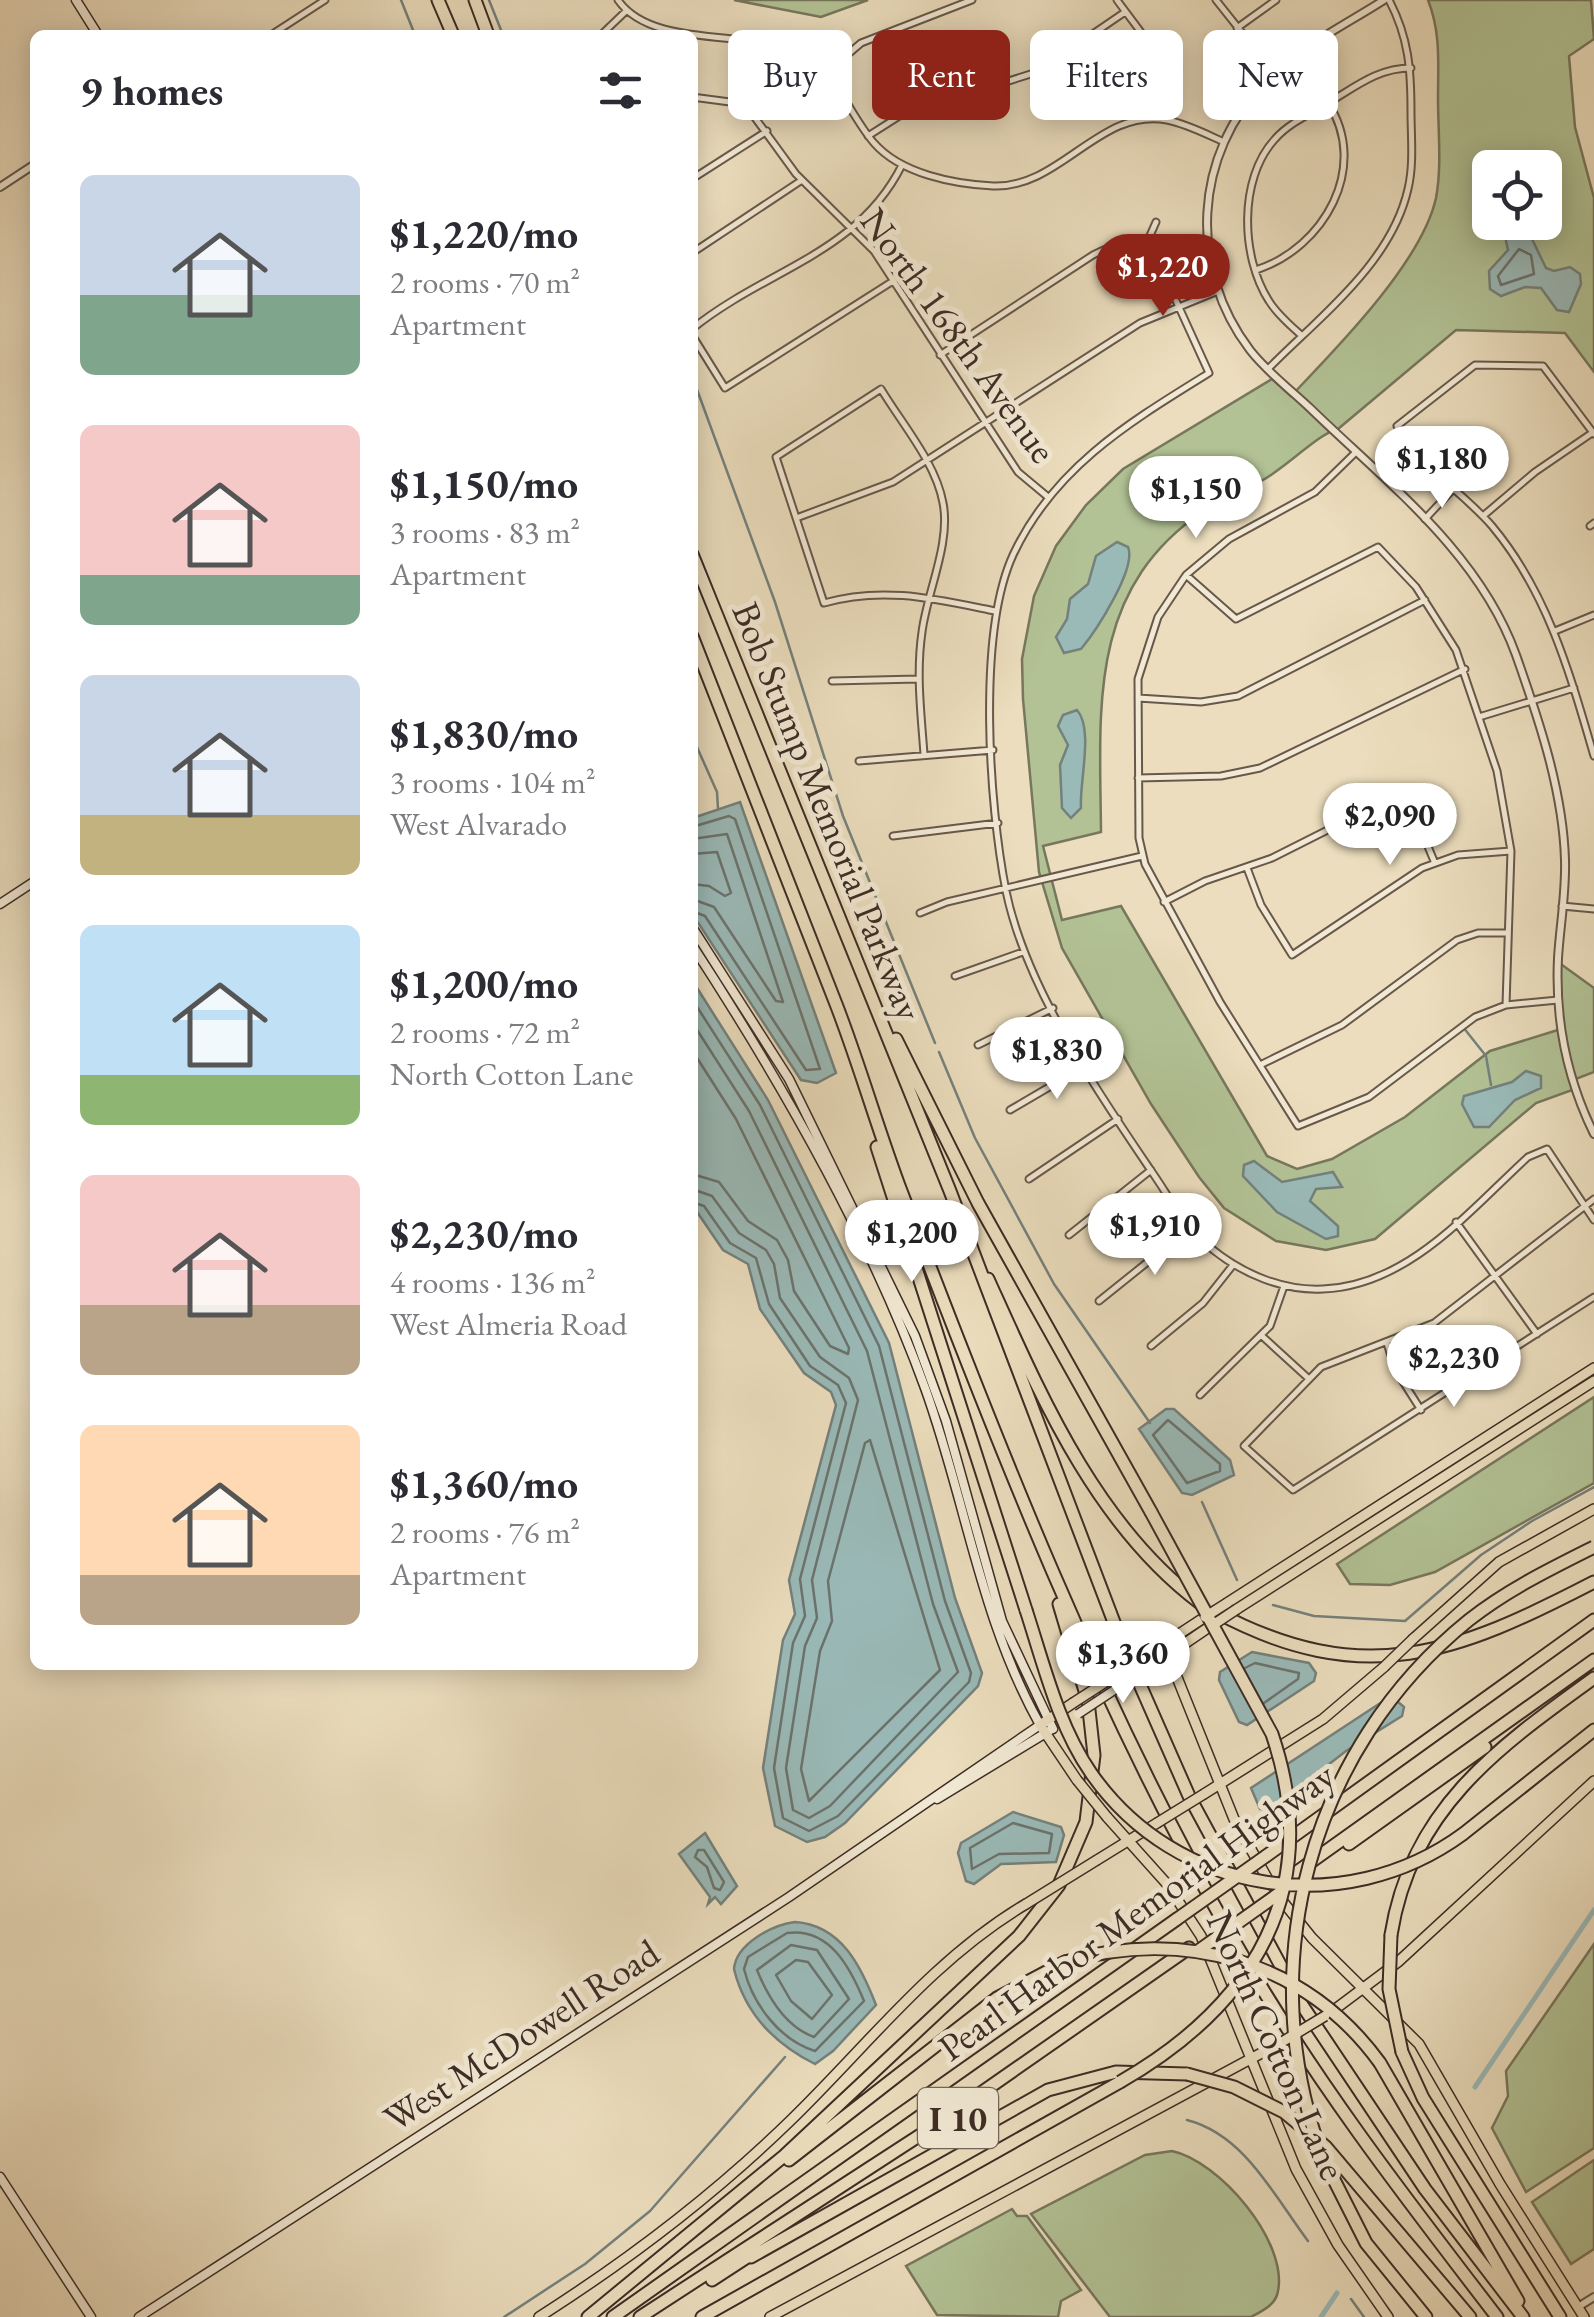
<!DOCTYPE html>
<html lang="en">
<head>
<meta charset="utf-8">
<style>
  body { margin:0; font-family:"EB Garamond",serif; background:#f2f2f3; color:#2b2b33; height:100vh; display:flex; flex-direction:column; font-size:38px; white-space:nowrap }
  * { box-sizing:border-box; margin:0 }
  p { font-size:32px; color:#7c7c81 }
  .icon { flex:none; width:55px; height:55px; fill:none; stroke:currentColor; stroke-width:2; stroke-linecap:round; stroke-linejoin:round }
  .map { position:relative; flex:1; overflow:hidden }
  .side { position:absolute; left:30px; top:30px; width:668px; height:1640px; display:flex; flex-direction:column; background:#fff; border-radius:15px; box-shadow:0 5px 25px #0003 }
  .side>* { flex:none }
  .banner { position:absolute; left:728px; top:30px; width:715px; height:90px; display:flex; gap:20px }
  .tools { position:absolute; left:1472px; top:150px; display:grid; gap:20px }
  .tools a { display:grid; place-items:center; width:90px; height:90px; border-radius:15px; background:#fff; box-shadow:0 5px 25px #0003; font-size:50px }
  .price { position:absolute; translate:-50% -85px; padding:0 22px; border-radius:35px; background:#fff; color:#222; font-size:32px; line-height:65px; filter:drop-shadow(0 2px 5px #0008) }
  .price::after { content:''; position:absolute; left:50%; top:60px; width:30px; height:22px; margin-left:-15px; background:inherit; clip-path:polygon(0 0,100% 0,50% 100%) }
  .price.selected { background:#8f2418; color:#fff }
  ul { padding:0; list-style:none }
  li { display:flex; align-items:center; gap:30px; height:250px; padding:0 50px }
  li span { display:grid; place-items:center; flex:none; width:280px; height:200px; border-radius:15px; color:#555 }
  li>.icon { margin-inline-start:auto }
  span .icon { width:120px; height:120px; fill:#fffc; stroke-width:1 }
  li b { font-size:42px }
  h2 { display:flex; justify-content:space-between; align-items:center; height:120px; padding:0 50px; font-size:42px }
  .pill { padding:0 35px; border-radius:15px; background:#fff; box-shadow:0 5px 25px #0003; font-size:35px; line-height:90px }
  .pill.selected { background:#8f2418; color:#fff }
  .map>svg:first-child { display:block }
  .green { fill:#b2c295; stroke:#77775d; stroke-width:2.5; fill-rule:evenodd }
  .water { fill:#9abab8; stroke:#74817d; stroke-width:2.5 }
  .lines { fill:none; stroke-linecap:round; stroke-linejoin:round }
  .shore { stroke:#6b736e; stroke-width:2.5 }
  .stream { stroke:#74817d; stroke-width:2.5 }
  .canal { stroke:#9abab8; stroke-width:5 }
  .minor-casing { stroke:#68584b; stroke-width:9 }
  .tertiary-casing { stroke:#68584b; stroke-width:10 }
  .secondary-casing { stroke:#3c2c25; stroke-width:11 }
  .primary-casing { stroke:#3c2c25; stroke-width:12 }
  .motorway-casing { stroke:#3c2c25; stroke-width:15 }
  .minor { stroke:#f2e9d4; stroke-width:5 }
  .tertiary { stroke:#f2e9d4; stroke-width:6 }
  .secondary { stroke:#f2e9d4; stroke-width:8 }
  .primary { stroke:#ebddbd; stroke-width:9 }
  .motorway { stroke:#ebddbd; stroke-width:11 }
  .secondary-bridge-casing { stroke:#3c2c25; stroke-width:11; stroke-linecap:butt }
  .primary-bridge-casing { stroke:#3c2c25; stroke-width:12; stroke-linecap:butt }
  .motorway-bridge-casing { stroke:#3c2c25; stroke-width:15; stroke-linecap:butt }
  .secondary-bridge { stroke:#f2e9d4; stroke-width:8 }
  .primary-bridge { stroke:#ebddbd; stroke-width:9 }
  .motorway-bridge { stroke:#ebddbd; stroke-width:11 }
  .labels { text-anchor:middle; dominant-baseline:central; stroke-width:10; stroke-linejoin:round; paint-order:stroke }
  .shield { fill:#f2e9d4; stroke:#73655a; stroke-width:2.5 }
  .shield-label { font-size:35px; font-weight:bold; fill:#3c2c25 }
  .street-label { font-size:38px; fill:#3c2c25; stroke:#f2e9d4 }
</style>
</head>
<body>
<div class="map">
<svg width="1594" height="2317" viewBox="0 0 1594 2317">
  <rect width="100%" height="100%" fill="#ebddbd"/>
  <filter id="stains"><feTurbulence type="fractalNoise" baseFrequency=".002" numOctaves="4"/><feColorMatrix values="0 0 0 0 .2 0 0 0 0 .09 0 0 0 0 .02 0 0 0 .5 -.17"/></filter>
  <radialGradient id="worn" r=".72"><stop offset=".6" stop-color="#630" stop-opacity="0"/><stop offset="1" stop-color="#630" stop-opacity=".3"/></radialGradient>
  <path class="green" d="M734 0H868L821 17Z
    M1428 0H1591L1594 39 1569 56 1575 127 1594 198V372L1565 333 1456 330 1338 429C1321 432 1285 468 1263 480 1243 491 1221 499 1202 512 1087 591 1100 709 1101 832L1043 846 1062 920 1121 906 1267 1156 1297 1169 1332 1159 1405 1117 1490 1051 1561 1029 1558 962 1594 988V1072L1573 1080 1575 1089 1536 1103 1375 1239 1326 1250 1276 1241 1224 1208 1199 1177 1151 1104 1062 948 1039 872 1023 699 1022 659 1034 596 1056 546 1086 505 1123 469 1272 379 1291 396C1336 349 1422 262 1436 198 1442 166 1438 131 1438 98 1438 63 1441 33 1428 0ZM1490 168H1545V222H1490Z
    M1594 1397V1483L1435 1572 1390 1585 1350 1584 1337 1564Z
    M1594 1944V2148L1526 2192 1492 2128 1508 2096 1506 2071Z
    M1172 2151C1219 2161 1288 2241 1278 2291 1276 2305 1262 2311 1251 2317H1110L1031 2214 1145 2155Z
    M1594 2160V2249L1571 2264 1532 2202Z
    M1012 2209 1017 2216H1027L1081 2290 1061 2301 1058 2317 937 2315 906 2266Z"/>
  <path class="water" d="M1502 223H1530L1532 239 1546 268 1554 271 1570 267 1580 274 1581 284 1569 312 1557 310 1541 288 1525 287 1501 296 1490 289 1489 271 1508 250Z
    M1117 542 1128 547C1137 568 1096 631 1081 649L1064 653 1056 637 1067 619 1070 599 1088 584 1096 556Z
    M1077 710C1094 729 1079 783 1081 808L1071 818 1062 808 1060 765 1068 745 1058 726 1063 715Z
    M740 802 836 1073 817 1083 801 1080 693 915V818Z
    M692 980 768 1100 889 1343 955 1598 982 1673 978 1686 845 1823 825 1837 807 1842 775 1826 763 1768 783 1640 795 1614 789 1580 836 1405 831 1392 804 1373 760 1309 748 1264 723 1250 693 1206Z
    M1526 1071 1541 1076V1088L1515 1100 1489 1127H1474L1462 1104 1464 1096 1512 1082Z
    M1254 1161 1282 1182 1333 1172 1342 1187 1316 1189 1310 1201 1338 1226V1236L1326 1239 1277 1212 1243 1176 1244 1165Z
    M1166 1409H1174L1230 1460 1234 1475 1192 1495 1182 1493 1139 1429Z
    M1252 1652 1309 1663 1316 1673 1314 1681 1247 1725 1239 1722 1219 1680 1220 1672Z
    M1391 1696 1404 1707 1402 1716 1346 1751 1271 1809H1260L1251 1788Z
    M1013 1812 1061 1827 1064 1835 1056 1862 1001 1864 974 1884 966 1881 958 1853 961 1843Z
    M705 1833 737 1886 721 1904 715 1897 708 1904 710 1897 679 1854Z
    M795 1922C841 1925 861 1966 876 2005L833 2051 815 2064C775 2044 745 2014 734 1969 736 1944 772 1925 795 1922Z"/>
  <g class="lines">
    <path class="shore" d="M1519 249 1531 255 1534 274 1501 285 1498 276Z
      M692 827 729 816 735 819 820 1069 806 1070 705 916 692 911
      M692 839 727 834 783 1002 776 1001 714 907 692 899
      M692 854 717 852 731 893 725 896 709 886 692 884
      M692 999 760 1105 879 1346 945 1601 971 1673 969 1682 838 1816 809 1831 783 1818 774 1768 793 1643 805 1616 800 1579 846 1403 838 1385 810 1366 769 1304 756 1258 730 1243 704 1206 692 1202
      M692 1022 749 1111 867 1351 933 1604 958 1672 830 1806 809 1818 793 1810 786 1768 805 1646 817 1618 812 1580 858 1400 849 1378 820 1357 780 1298 774 1264 766 1250 739 1233 712 1196 692 1189
      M692 1050 736 1119 849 1348 848 1354 830 1346 794 1291 788 1260 777 1240 748 1221 719 1182 692 1174
      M1168 1420 1220 1464V1471L1187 1483 1153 1435Z
      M870 1440 940 1670 809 1801 801 1769 820 1651 832 1621 828 1581 865 1443Z
      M1245 1668 1255 1663 1299 1673 1298 1679 1264 1703
      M1013 1823 1052 1834 1049 1853 999 1854 972 1869 970 1848Z
      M704 1850 724 1882 720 1890 714 1888 707 1867 695 1857 698 1850Z
      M787 1933C829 1927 850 1967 864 2001L815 2051C780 2040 753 2005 744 1969L748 1957Z
      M791 1945 817 1950 849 1999 814 2037C786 2027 768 1997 757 1970Z
      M796 1960 808 1962 832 1995 812 2019 791 2001 776 1975Z"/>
    <path class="stream" d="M401 0 415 35
      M489 0 503 35
      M692 376 775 602 843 816 935 1043
      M692 736 717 792 718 809
      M1463 1027 1486 1056 1491 1085
      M939 1052 975 1138 1054 1284 1150 1423
      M1202 1502 1237 1580
      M1273 1605 1314 1616 1405 1621 1481 1555 1532 1521 1594 1487
      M1187 2120C1245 2135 1274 2196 1308 2241
      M1351 2299 1364 2317
      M504 2317 585 2264 650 2211 785 2057"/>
    <path class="canal" d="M1475 2087 1594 1910
      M1321 2317 1337 2293"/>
    <g class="minor-casing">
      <path id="minor" d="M618 0C651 48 745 30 796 51 836 68 848 113 874 143 901 174 954 184 993 186 1060 189 1100 107 1167 120 1187 124 1206 134 1224 142
        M1117 0C1144 38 1178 70 1169 120
        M1216 0 1274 73
        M1237 28 1276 0
        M271 35 325 0
        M601 35 626 11
        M826 73 861 43 972 0
        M692 97 730 102 753 115 796 174 874 251 1018 472 1048 497
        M868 136 901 115 1037 72 1125 12
        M692 179 767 131
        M1145 247 1156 222
        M692 253 802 180
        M1256 270C1324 248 1370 167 1328 103
        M692 329C766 269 858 254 902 165
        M692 335 725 388 893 281
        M1301 335C1290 325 1277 314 1269 301 1241 258 1238 179 1275 139 1290 122 1314 112 1333 100 1359 84 1380 68 1411 68
        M940 355 1093 255C1118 242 1136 238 1157 259L1209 373C1130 422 1054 467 1013 555 977 634 989 805 1006 891 1026 988 1097 1091 1152 1172 1170 1198 1186 1229 1212 1249 1243 1274 1283 1291 1323 1289 1408 1286 1470 1210 1528 1157L1547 1149 1594 1220
        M1268 369C1319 317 1391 264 1408 189 1414 164 1411 137 1411 112 1411 70 1409 38 1389 0
        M1594 434 1543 366 1475 365 1397 426C1417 465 1464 493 1492 526 1548 593 1570 674 1594 756
        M1356 452 1315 492 1229 539 1186 575 1158 617 1138 679 1139 838 1145 864 1220 1002 1298 1126 1369 1097 1475 1017 1506 1005 1558 1000
        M1483 516 1535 472 1592 433
        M799 517 893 482 1140 323 1218 291
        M1425 519 1455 487
        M1590 526 1594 523
        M1186 575 1236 619 1378 547 1416 587 1456 650 1497 771 1511 851 1506 1005
        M1555 631 1594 615
        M832 681 918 679
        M1138 698 1201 702 1238 696 1425 600
        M1479 717 1574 688
        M924 754C921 713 916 673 922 632 927 592 951 543 943 503 936 463 902 424 881 389L776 457 824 603C883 586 935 599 995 611
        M859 761 993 750
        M1138 778 1221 776 1260 768 1465 669
        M893 836 998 823
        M1247 868 1261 905 1292 955 1422 868 1458 855 1511 851
        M1164 902 1205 881 1272 858 1405 791 1434 861
        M1562 906 1594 909
        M920 913 947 902 1142 856
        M955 976 1023 952
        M978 1045 1053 1008
        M1260 1065 1342 1025 1457 940 1478 933H1508
        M1010 1110 1085 1066
        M1029 1179 1118 1119
        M1594 1199 1434 1323 1321 1367 1244 1446 1293 1490 1594 1297
        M1456 1222 1537 1334
        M1069 1235 1151 1170
        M1099 1301 1190 1228
        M1262 1336 1309 1379
        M1387 1343 1395 1369 1421 1410
        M1151 1346 1203 1303 1233 1265
        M1200 1395 1270 1326 1284 1286"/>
    </g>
    <g class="tertiary-casing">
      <path id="tertiary" d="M1384 0C1345 25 1298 48 1266 81 1193 154 1188 269 1250 350 1267 372 1290 389 1310 408 1386 482 1479 552 1516 655 1539 720 1563 791 1565 860 1566 893 1560 926 1558 958 1555 1019 1567 1079 1594 1134
        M0 187 35 164
        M1578 2307 1594 2297"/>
    </g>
    <g class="secondary-casing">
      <path id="secondary" d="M76 0 98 35
        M0 904 35 881
        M692 927 789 1079 915 1336 946 1421 1002 1621 1053 1729
        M1149 1667 1168 1655
        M937 1799 1049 1731
        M0 2177 91 2317
        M139 2317 789 1897 1040 1725C980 1618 966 1501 925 1388 870 1236 780 1080 692 945"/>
    </g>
    <g class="primary-casing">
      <path id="primary" d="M1227 1603 1594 1368
        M1237 1609 1594 1381
        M1413 1639 1499 1562 1594 1509
        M1168 1655 1234 1819 1271 1885
        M1168 1655 1215 1623
        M1144 1657 1205 1617
        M1073 1703 1040 1725 1077 1780
        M1204 1794 1323 1719 1384 1667
        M1107 1817 1167 1884 1201 1936 1296 2169 1338 2245 1388 2317
        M1097 1860 1157 1823
        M1280 1898 1312 1938 1419 2044 1500 2184 1584 2317
        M1330 2013 1398 1962 1594 1781
        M539 2317C630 2259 714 2195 791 2120 868 2045 933 1959 1026 1904
        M770 2317 1282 2042"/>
    </g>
    <g class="motorway-casing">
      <path id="motorway" d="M438 0 453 35
        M475 0 488 35
        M692 554 950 1191 1123 1646 1189 1796 1302 2005 1425 2189 1523 2317
        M692 636C741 759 788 882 836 1004 860 1066 878 1130 901 1191 998 1446 1098 1702 1233 1939 1309 2073 1403 2195 1497 2317
        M896 1039 978 1203 1151 1512
        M877 1147 1026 1610
        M988 1279C1041 1396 1095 1524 1200 1603
        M1216 1612C1364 1691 1457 1653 1594 1582
        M1463 1834 1594 1730
        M1349 1844 1485 1747
        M1266 1856 1594 1620
        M1280 1884 1594 1660
        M1391 1935C1411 1809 1497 1748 1594 1678
        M1402 2052 1423 2098 1560 2317
        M1380 2063 1518 2301
        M1284 2112 1326 2147 1470 2317
        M1323 2158 1366 2243 1426 2317
        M789 2160 997 1998 1065 1962
        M751 2257 1048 2090 1116 2072 1187 2074
        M712 2280 755 2252
        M588 2317 784 2156 1019 1936 1059 1885 1086 1822 1094 1755 1088 1701 1059 1604
        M613 2317 1177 1919
        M640 2317 928 2130 1189 1948
        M702 2317 1120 2082"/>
    </g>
    <use href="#minor" class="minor"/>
    <use href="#tertiary" class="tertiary"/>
    <use href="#secondary" class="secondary"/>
    <use href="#primary" class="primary"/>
    <use href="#motorway" class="motorway"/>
    <g class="secondary-bridge-casing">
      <path id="secondary-bridge" d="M1078 1714 1149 1667"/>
    </g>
    <g class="primary-bridge-casing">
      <path id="primary-bridge" d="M1205 1617 1227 1603
        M1216 1623 1237 1609
        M1384 1667 1413 1639
        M1073 1703 1144 1657
        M1077 1780 1107 1817
        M1157 1823 1204 1794
        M1026 1904 1097 1860
        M1282 2042 1325 2016"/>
    </g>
    <g class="motorway-bridge-casing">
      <path id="motorway-bridge" d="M1026 1610C1044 1665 1058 1725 1091 1773 1176 1895 1344 1921 1463 1834
        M1177 1919 1266 1856
        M1391 1935 1389 1989 1402 2052
        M1198 1951 1281 1892
        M1065 1962C1183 1927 1306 1961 1380 2063
        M1187 2074 1234 2087 1284 2112
        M1120 2082C1254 2005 1325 1890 1272 1734L1151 1512
        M1323 2158C1251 1967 1309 1749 1469 1620 1507 1590 1550 1569 1594 1547"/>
    </g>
    <use href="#secondary-bridge" class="secondary-bridge"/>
    <use href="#primary-bridge" class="primary-bridge"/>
    <use href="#motorway-bridge" class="motorway-bridge"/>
  </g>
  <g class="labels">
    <rect class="shield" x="918" y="2088" width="80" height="60" rx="8"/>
    <g class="shield-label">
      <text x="958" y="2118">I 10</text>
    </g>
    <g class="street-label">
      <text transform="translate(959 335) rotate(54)">North 168th Avenue</text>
      <text transform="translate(828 811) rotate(68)">Bob Stump Memorial Parkway</text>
      <text transform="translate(1136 1911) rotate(-36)">Pearl Harbor Memorial Highway</text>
      <text transform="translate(521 2035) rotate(-33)">West McDowell Road</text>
      <text transform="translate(1277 2045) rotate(66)">North Cotton Lane</text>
    </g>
  </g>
  <rect width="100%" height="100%" filter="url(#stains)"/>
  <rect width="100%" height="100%" fill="url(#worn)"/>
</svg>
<div class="tools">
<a><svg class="icon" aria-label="locate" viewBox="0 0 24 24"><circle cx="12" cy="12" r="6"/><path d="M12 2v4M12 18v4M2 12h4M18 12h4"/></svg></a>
</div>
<b class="price selected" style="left:1163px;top:319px">$1,220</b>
<b class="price" style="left:1442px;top:511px">$1,180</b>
<b class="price" style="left:1196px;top:541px">$1,150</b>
<b class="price" style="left:1390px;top:868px">$2,090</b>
<b class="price" style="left:1057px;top:1102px">$1,830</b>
<b class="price" style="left:1155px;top:1278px">$1,910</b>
<b class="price" style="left:912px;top:1285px">$1,200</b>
<b class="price" style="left:1454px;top:1410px">$2,230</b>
<b class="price" style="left:1123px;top:1706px">$1,360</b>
<div class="banner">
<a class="pill">Buy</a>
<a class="pill selected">Rent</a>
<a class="pill">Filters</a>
<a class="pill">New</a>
</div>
<section class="side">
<h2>9 homes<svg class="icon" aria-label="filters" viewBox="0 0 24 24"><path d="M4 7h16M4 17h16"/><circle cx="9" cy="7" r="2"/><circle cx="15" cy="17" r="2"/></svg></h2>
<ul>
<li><span style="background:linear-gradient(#c9d6e8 60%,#7fa58c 0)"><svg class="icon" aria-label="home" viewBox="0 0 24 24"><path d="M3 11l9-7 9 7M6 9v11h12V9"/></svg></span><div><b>$1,220/mo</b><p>2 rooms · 70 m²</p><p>Apartment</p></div></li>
<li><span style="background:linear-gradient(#f6c9c9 75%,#7fa58c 0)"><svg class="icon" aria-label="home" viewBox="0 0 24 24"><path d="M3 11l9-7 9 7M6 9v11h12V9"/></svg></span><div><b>$1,150/mo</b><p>3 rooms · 83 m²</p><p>Apartment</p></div></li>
<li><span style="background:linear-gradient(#c9d6e8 70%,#c2b280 0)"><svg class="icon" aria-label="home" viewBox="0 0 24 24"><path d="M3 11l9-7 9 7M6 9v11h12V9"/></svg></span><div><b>$1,830/mo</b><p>3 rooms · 104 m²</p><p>West Alvarado</p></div></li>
<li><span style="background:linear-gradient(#bfe0f5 75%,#8fb573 0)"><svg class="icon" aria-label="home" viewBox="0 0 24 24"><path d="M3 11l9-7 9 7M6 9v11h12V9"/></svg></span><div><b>$1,200/mo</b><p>2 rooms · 72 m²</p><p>North Cotton Lane</p></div></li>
<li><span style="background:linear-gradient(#f6c9c9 65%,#b9a48a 0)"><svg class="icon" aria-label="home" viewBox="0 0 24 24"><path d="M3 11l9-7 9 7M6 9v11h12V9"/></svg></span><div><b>$2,230/mo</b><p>4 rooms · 136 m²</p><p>West Almeria Road</p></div></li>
<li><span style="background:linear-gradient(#ffd9b3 75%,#b9a48a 0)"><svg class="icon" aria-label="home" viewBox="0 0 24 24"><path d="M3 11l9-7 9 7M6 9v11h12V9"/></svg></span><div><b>$1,360/mo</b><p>2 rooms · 76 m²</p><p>Apartment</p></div></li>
</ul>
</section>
</div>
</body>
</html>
